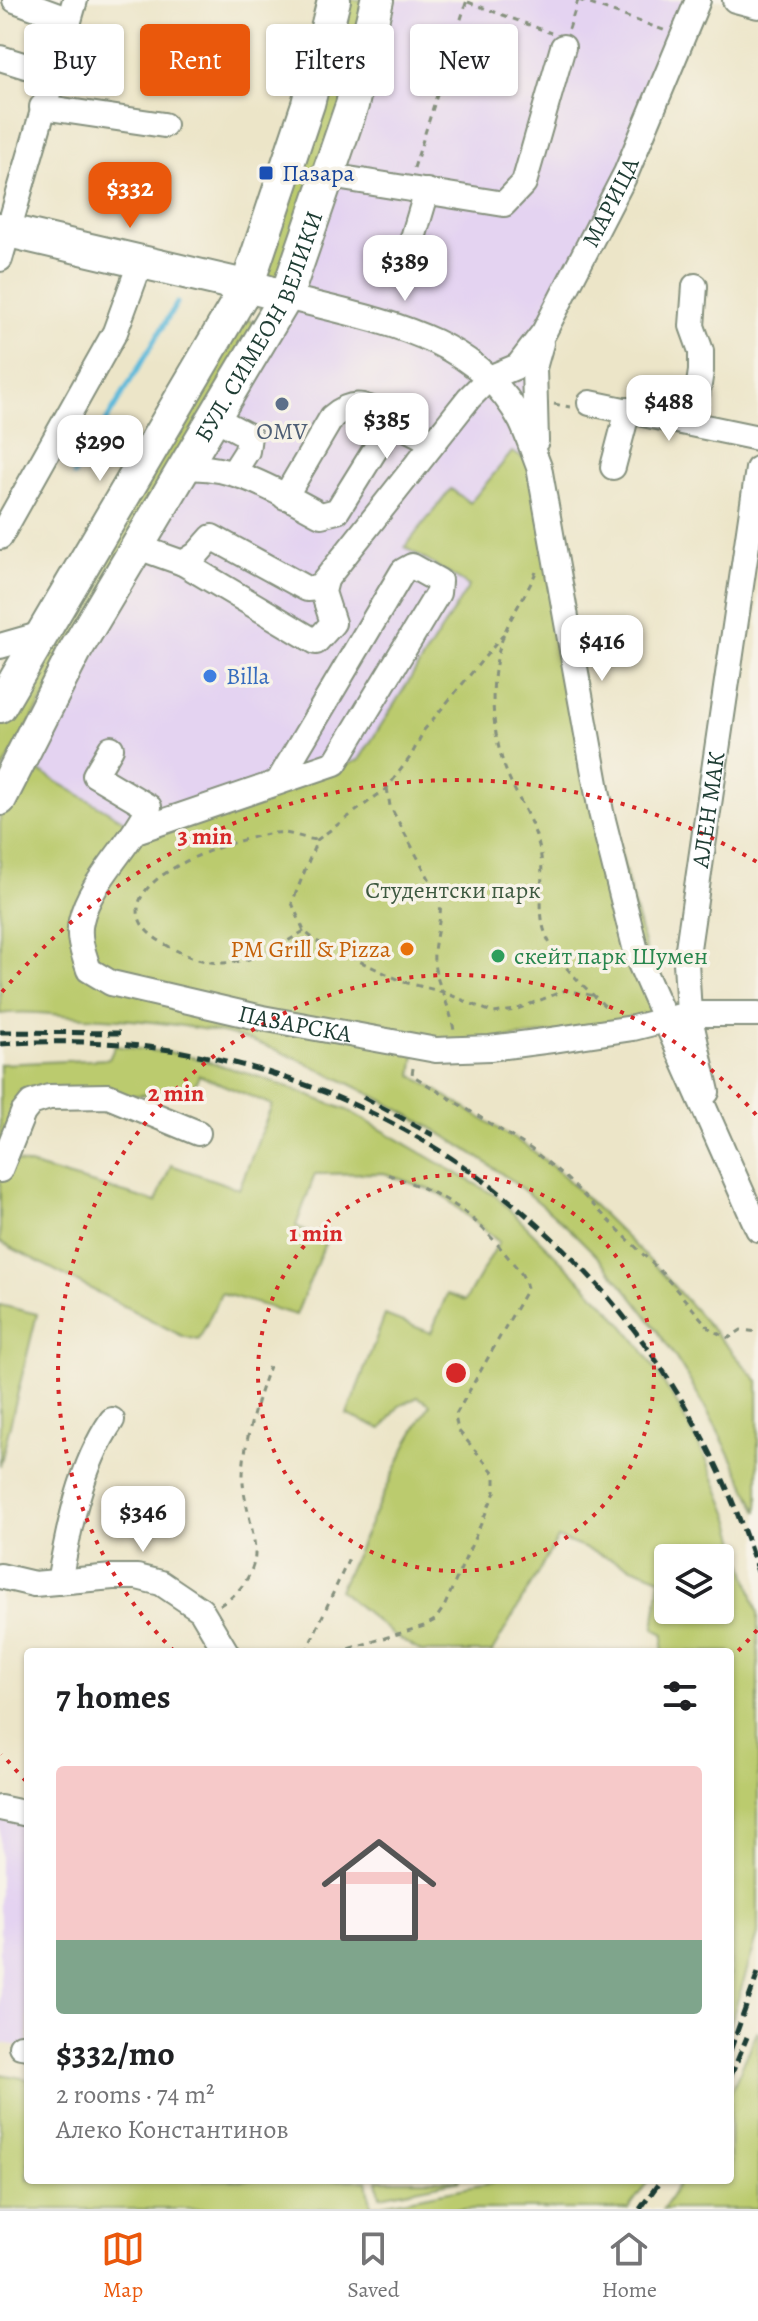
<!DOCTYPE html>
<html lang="en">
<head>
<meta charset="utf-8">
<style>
  body { margin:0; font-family:Alegreya,serif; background:#f6f6f6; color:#202124; height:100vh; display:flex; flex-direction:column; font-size:30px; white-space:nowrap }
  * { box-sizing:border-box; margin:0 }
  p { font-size:26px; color:#757577 }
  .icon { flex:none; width:44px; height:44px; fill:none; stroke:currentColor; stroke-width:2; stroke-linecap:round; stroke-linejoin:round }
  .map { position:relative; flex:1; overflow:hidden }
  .details { position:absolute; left:24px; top:1648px; width:710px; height:536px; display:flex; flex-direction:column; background:#fff; border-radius:8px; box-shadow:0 2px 6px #0004 }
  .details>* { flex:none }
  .top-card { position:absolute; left:24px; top:24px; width:710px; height:72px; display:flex; gap:16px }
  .fabs { position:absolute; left:654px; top:1544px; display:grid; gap:16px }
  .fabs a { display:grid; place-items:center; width:80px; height:80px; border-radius:8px; background:#fff; box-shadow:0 2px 6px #0004; font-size:40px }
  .price { position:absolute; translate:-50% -68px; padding:0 18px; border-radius:16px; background:#fff; color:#222; font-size:26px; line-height:52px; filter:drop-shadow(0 2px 4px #0008) }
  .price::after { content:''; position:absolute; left:50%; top:48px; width:24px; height:18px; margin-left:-12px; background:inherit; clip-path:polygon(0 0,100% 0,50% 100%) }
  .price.current { background:#ea580c; color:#fff }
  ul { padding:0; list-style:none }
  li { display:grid; align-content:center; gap:16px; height:424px; padding:0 32px }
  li+li { border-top:2px solid #e0e0e0 }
  li span { display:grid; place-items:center; height:248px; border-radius:8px; color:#555 }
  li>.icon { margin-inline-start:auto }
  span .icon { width:144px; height:144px; fill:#fffc; stroke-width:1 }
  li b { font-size:34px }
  h2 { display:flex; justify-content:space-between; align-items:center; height:96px; padding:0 32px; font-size:34px }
  .pill { padding:0 28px; border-radius:8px; background:#fff; box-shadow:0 2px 6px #0004; font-size:28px; line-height:72px }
  .pill.current { background:#ea580c; color:#fff }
  .menu { display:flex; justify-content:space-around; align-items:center; height:112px; border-top:2px solid #e0e0e0; background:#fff; font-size:22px; color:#757577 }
  .menu a { display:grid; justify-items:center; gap:4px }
  .menu .current { color:#ea580c }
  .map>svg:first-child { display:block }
  .built { fill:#e4d3f1 }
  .green { fill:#bbcb6e; stroke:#6d8451; stroke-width:2; fill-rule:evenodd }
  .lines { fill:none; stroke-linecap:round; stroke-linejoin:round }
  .stream { stroke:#5cb9da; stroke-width:5 }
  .minor-casing { stroke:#86917e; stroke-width:28 }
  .major-casing { stroke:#86917e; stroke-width:36 }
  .path { stroke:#86917e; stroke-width:3; stroke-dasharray:6 6; stroke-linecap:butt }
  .minor { stroke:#fff; stroke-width:24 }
  .major { stroke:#fff; stroke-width:32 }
  .rail { stroke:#1f3d34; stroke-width:5; stroke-dasharray:12 6; stroke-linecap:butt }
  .ring { fill:none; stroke:#d62828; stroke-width:4; stroke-dasharray:4 8 }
  .transit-dot { fill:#1a4fb4; stroke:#f7f3e8; stroke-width:3 }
  .service-dot { fill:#5c6f8a; stroke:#f7f3e8; stroke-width:3 }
  .shop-dot { fill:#3f7fe0; stroke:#f7f3e8; stroke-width:3 }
  .food-dot { fill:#e8710a; stroke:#f7f3e8; stroke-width:3 }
  .leisure-dot { fill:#2e9e5b; stroke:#f7f3e8; stroke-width:3 }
  .labels { text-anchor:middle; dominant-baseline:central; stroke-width:7; stroke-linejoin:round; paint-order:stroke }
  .transit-label { font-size:24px; fill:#164399; stroke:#f7f3e8; text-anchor:start }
  .street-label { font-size:24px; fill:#1f3d34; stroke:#f7f3e8 }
  .service-label { font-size:24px; fill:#4e5e75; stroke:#f7f3e8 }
  .shop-label { font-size:24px; fill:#366cbe; stroke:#f7f3e8; text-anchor:start }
  .park-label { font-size:24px; fill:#3e5940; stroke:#f7f3e8 }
  .food-label { font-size:24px; fill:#c56008; stroke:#f7f3e8; text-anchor:end }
  .leisure-label { font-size:24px; fill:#27864d; stroke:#f7f3e8; text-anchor:start }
  .centre { fill:#d62828; stroke:#f7f3e8; stroke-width:4 }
  .ring-label { font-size:24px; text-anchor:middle; font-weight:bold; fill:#d62828; stroke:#f7f3e8; stroke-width:7; stroke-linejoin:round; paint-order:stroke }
</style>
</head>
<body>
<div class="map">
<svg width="758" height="2209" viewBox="0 0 758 2209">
  <rect width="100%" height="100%" fill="#f7f3e8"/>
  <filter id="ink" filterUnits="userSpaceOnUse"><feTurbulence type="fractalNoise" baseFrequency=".0125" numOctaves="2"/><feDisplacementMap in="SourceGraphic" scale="16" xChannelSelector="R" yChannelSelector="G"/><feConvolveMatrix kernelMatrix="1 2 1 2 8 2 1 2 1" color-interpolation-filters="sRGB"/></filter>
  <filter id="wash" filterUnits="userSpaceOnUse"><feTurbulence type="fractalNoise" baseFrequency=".006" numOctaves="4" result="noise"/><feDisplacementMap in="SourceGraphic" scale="32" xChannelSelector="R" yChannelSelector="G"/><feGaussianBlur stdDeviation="1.8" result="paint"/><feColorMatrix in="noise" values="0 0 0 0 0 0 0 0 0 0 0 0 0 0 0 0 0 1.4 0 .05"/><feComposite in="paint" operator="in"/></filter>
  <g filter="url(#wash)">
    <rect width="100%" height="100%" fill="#ece5c8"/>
    <path class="built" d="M377 0H698L544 332 539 467 511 452 469 504 451 489 406 547 469 585 359 760 150 836 18 759 266 333Z
      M0 1808 28 1814V2047L0 2043Z"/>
    <path class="green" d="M334 0H377L286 297 247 286Z
      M239 315 262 326 0 774V718Z
      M512 452 539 467 578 690 664 1021 416 1048 412 1075 531 1149 564 1176 662 1273 758 1381V1512C716 1423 673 1340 606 1266 533 1186 442 1129 346 1082 304 1062 263 1041 217 1032 174 1023 128 1019 85 1017 57 1015 27 1010 0 1014V799L18 759 150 836 359 760 469 586 405 547 451 489 470 503Z
      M115 1046 186 1055 263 1078 349 1111 496 1196 614 1314 640 1346 676 1402 707 1461 730 1518 758 1613V1934L730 2025V1652H662L664 1634 654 1629 660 1578 558 1538 492 1652H422L393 1635 339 1590 408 1442 430 1404 418 1397 399 1406 382 1429 347 1415 385 1315 431 1333 447 1294 465 1301 499 1242 441 1194 384 1173 315 1174 296 1226 326 1241 296 1315 221 1293 199 1340 182 1336 0 1242V1064L109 1059ZM199 1075 272 1105 239 1189 171 1165 156 1202 5 1158 30 1103 170 1093 193 1089ZM668 1558H720V1610H668Z
      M0 1305 37 1314 0 1466Z
      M758 2030V2209H663L681 2180H730V2094Z
      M0 2074 28 2079V2180H367L371 2206 492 2183V2180H649L628 2209H0Z
      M377 2180H460L380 2196Z"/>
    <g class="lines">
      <path class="stream" d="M74 475 177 303"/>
    </g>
  </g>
  <g filter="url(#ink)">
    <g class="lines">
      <g class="minor-casing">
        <g id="minor">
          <path d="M15 0 69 20"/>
          <path d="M735 0 758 6"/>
          <path d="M0 58 52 74"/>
          <path d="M42 107 164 125"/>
          <path d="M330 176 504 204 524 183 563 47"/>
          <path d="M413 238 427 191"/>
          <path d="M0 259 75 0"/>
          <path d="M286 297C373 320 475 333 521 421 528 435 533 452 539 467L601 812 638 959 758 1229"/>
          <path d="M590 403 758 438"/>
          <path d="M215 418 249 436 247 451 233 473"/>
          <path d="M693 424 701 371V351L692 326 695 286"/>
          <path d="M536 441 534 368 541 343"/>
          <path d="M613 467 628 410"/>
          <path d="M185 468C232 463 280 493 321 515L337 511 388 429 398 424 433 442"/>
          <path d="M285 497 332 417C358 394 371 410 398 424"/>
          <path d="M0 537 115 332 141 261"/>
          <path d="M138 547 183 563 316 642 333 623 323 592 326 580"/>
          <path id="s1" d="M183 563 197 554 212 537 307 589 319 588 469 398 489 378 518 366 544 332 626 173 698 0"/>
          <path d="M0 646 42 634"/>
          <path id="s2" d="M111 748 95 775 149 807C132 844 89 882 81 921 77 938 84 955 89 970L111 983 262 1018 436 1050 490 1048 552 1040 633 1028 689 1014H758"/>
          <path d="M139 830 335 763 438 593 439 581 412 566 403 571 278 782"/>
          <path id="s3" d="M707 1092 689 1014 686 962 758 469"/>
          <path d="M0 1170 23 1113 31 1103 49 1097 108 1096 198 1133"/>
          <path d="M0 1576 34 1584 113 1577H137L161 1583 201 1610 226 1652"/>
          <path d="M59 1582C69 1527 80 1467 112 1420"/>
          <path d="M0 1808 28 1814"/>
          <path d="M21 2046 28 2047"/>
        </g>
      </g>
      <g class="major-casing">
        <g id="major">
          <path d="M0 229 266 291"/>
          <path d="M0 706 247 286 308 104 334 0"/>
          <path id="s4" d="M0 799 75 651 286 297 352 105 377 0"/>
        </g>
      </g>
      <path class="path" d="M579 0 666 31
        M468 2 551 33
        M569 29 578 0
        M414 168 467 0
        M554 404 570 407
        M536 572C527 594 511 614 503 637 489 677 490 727 505 768 515 795 532 818 539 846 545 869 539 895 542 919 546 955 584 986 609 1010
        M504 634 424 730 411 756 387 788 317 840 292 903 304 931 316 941 404 982 443 992 494 1013 515 1010 566 990 595 996
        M387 788 390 806 440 899C443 923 430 945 435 969 440 991 451 1009 454 1031
        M304 931C251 964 219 977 163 943 151 936 138 926 138 910 138 869 241 837 275 833 288 831 304 839 317 840
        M413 1068 412 1075 531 1149 564 1176 662 1273 711 1330 729 1338 741 1330 758 1332
        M220 1605C236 1596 249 1581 254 1562 259 1544 244 1504 243 1482 242 1446 257 1400 269 1366
        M306 1652 351 1554
        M338 1652 424 1626 435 1620 444 1607 495 1492V1474L458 1430 455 1416 527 1289C525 1275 516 1267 508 1257 468 1207 443 1194 384 1173"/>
      <use href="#minor" class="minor"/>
      <use href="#major" class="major"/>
      <path class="rail" d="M0 1032 120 1033
        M0 1044C353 1016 654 1239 758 1572
        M363 1097 433 1135
        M730 2051 758 1973
        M730 2078 747 2037
        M640 2209 661 2180"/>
    </g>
  </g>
  <g class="ring">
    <circle cx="456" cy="1373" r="198"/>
    <path d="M757 1630A396 396 0 0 1 731 1658M174 1651A396 396 0 1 1 757 1116"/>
    <path d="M26 1781A593 593 0 0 1 2 1754M2 992A593 593 0 0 1 757 862"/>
  </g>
  <rect class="transit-dot" x="258" y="165" width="16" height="16" rx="4"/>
  <circle class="service-dot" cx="282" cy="404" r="8"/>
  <circle class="shop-dot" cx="210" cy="676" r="8"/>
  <circle class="food-dot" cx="407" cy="949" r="8"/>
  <circle class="leisure-dot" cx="498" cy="956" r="8"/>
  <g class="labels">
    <g class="transit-label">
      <text x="282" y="173">Пазара</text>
    </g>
    <g class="street-label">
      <text stroke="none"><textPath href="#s1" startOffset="650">МАРИЦА</textPath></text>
      <text stroke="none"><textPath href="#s4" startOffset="540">БУЛ. СИМЕОН ВЕЛИКИ</textPath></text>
      <text stroke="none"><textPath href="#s3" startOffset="286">АЛЕН МАК</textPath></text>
      <text stroke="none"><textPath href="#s2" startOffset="492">ПАЗАРСКА</textPath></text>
    </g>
    <g class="service-label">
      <text x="282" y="431">OMV</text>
    </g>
    <g class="shop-label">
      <text x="226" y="676">Billa</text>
    </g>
    <g class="park-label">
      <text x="453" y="890">Студентски парк</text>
    </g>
    <g class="food-label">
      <text x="391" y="949">PM Grill &amp; Pizza</text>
    </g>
    <g class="leisure-label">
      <text x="514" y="956">скейт парк Шумен</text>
    </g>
  </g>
  <circle cx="456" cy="1373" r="12" class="centre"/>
  <g class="ring-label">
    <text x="205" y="844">3 min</text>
    <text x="176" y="1101">2 min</text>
    <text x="316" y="1241">1 min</text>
  </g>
</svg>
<div class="fabs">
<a><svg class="icon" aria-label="layers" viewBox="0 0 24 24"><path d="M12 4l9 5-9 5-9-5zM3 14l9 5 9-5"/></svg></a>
</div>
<b class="price current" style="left:130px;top:230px">$332</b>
<b class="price" style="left:405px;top:303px">$389</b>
<b class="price" style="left:669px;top:443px">$488</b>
<b class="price" style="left:387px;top:461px">$385</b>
<b class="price" style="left:100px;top:483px">$290</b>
<b class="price" style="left:602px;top:683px">$416</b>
<b class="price" style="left:143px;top:1554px">$346</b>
<div class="top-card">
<a class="pill">Buy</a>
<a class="pill current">Rent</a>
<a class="pill">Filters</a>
<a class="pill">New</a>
</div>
<section class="details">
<h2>7 homes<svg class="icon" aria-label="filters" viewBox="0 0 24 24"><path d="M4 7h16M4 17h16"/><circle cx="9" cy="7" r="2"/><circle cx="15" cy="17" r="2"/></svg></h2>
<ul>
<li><span style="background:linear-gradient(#f6c9c9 70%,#7fa58c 0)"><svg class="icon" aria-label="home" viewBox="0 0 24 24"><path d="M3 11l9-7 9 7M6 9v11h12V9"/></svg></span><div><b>$332/mo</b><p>2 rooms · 74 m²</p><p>Алеко Константинов</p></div></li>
</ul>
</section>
</div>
<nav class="menu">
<a class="current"><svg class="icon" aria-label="map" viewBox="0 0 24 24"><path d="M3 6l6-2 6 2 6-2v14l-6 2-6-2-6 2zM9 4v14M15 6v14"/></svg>Map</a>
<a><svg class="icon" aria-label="saved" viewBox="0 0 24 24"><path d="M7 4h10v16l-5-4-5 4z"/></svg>Saved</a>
<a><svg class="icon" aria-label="home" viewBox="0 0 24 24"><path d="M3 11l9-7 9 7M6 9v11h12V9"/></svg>Home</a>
</nav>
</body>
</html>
